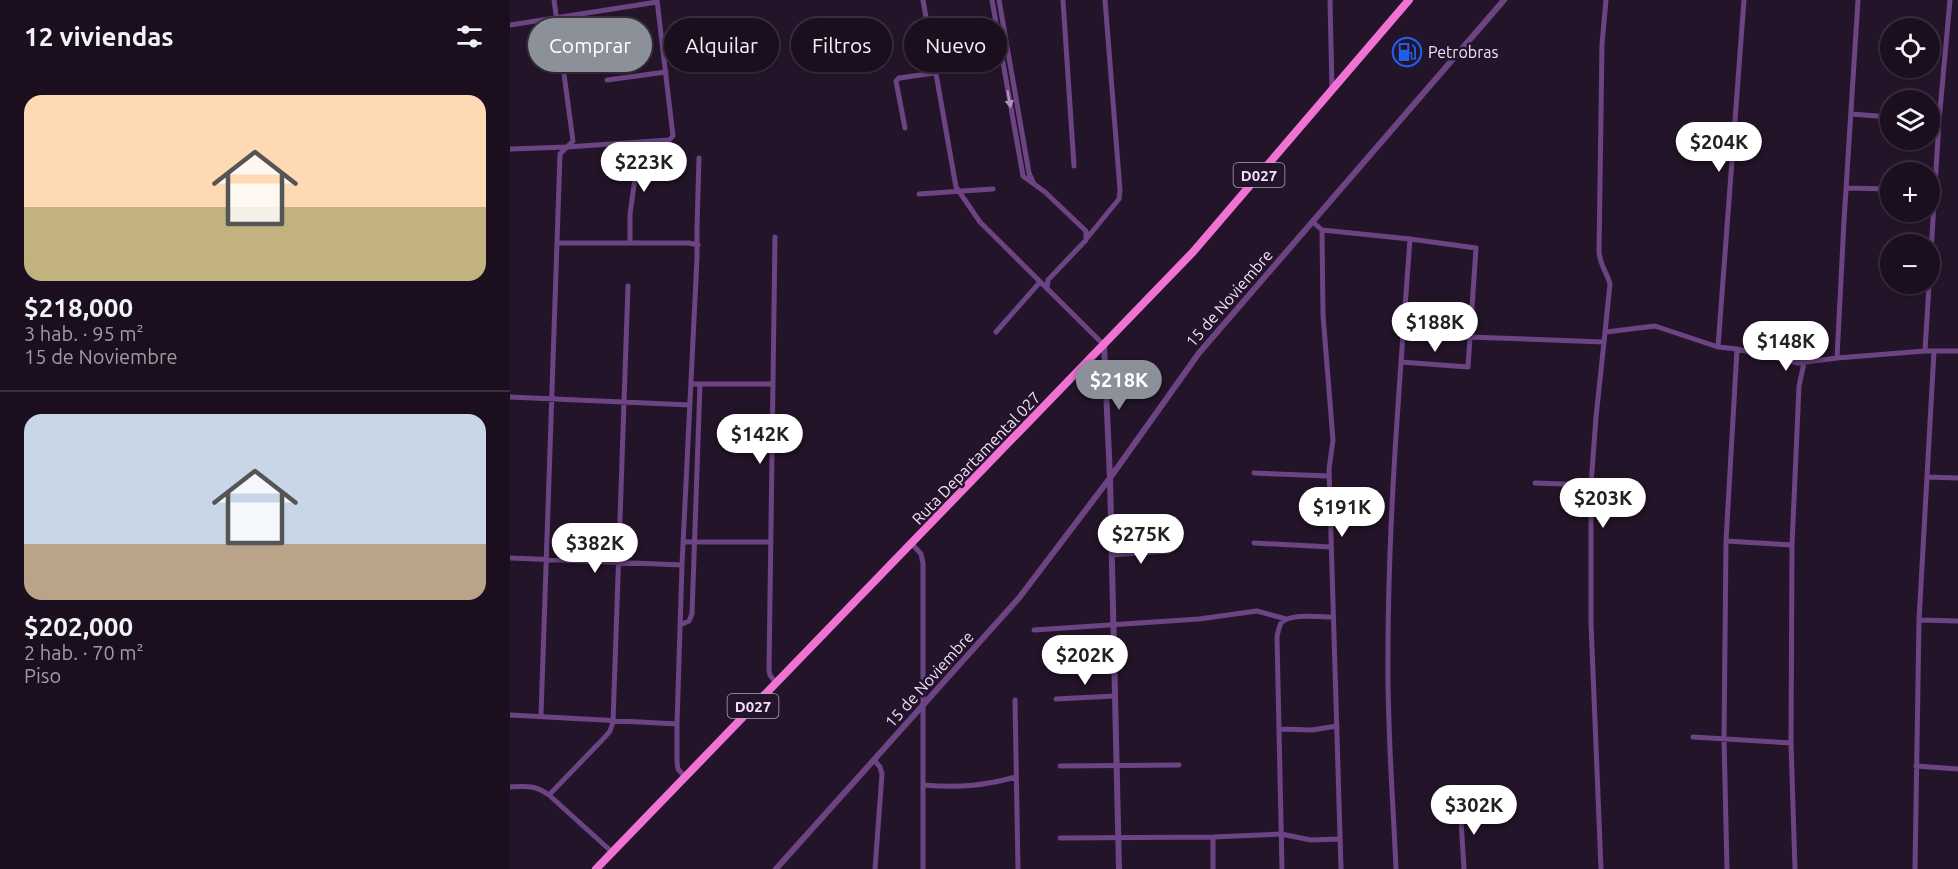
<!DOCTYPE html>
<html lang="es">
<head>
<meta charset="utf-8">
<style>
  body { margin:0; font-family:Ubuntu,sans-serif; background:#241828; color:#f1f3f6; height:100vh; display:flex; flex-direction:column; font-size:22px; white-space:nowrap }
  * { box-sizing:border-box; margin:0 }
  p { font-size:20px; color:#a09ca4 }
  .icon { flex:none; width:33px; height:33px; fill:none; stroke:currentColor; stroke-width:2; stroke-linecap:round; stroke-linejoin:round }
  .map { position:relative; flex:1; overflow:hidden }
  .sheet { display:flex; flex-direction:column; background:#1b0f1f; width:510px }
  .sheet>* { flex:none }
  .hud { position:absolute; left:18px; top:18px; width:570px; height:54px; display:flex; gap:12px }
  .buttons { position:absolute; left:1370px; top:18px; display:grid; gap:12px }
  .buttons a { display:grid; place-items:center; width:60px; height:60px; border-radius:50%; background:#1b0f1f; box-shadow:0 2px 4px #0004,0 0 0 2px #392f3d; font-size:30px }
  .price { position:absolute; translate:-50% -51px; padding:0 14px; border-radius:21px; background:#fff; color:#222; font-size:20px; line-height:39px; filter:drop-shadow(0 2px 3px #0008) }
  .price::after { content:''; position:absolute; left:50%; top:36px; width:18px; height:14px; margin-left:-9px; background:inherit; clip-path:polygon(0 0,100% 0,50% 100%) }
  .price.on { background:#8c9099; color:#fff }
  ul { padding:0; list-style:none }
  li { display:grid; align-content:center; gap:12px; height:318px; padding:0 24px }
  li+li { border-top:2px solid #392f3d }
  li span { display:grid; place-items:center; height:186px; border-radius:18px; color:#555 }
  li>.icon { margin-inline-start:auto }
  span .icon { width:108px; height:108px; fill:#fffc; stroke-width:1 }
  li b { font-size:26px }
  h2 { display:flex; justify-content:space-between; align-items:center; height:72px; padding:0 24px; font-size:26px }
  .chip { padding:0 21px; border-radius:27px; background:#1b0f1f; box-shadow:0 2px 4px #0004,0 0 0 2px #392f3d; font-size:21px; line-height:54px }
  .chip.on { background:#8c9099; color:#fff }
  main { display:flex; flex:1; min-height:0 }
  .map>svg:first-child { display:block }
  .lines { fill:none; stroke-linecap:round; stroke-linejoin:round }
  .minor { stroke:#6c4483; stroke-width:5 }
  .tertiary { stroke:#6c4483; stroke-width:6 }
  .primary { stroke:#f072d4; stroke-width:8 }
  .oneway { fill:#b092c0 }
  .labels { text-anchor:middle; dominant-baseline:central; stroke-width:5; stroke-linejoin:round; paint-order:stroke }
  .shield { fill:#241429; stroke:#b6a3bd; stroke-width:1.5 }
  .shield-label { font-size:15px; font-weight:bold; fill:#f4e0fc }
  .poi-label { font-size:16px; fill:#f4e0fc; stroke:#241429; text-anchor:start }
  .street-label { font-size:16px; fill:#f4e0fc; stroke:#241429 }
</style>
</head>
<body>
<main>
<section class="sheet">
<h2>12 viviendas<svg class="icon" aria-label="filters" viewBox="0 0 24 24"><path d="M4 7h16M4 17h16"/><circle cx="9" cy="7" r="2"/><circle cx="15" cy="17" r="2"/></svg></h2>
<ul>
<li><span style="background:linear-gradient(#ffd9b3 60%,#c2b280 0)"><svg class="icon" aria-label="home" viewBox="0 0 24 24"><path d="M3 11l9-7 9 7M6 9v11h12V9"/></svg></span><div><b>$218,000</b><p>3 hab. · 95 m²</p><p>15 de Noviembre</p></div></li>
<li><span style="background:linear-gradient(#c9d6e8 70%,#b9a48a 0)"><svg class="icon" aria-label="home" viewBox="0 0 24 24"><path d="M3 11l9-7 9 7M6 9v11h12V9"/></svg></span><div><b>$202,000</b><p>2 hab. · 70 m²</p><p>Piso</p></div></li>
</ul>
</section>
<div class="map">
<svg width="1448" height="869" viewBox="0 0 1448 869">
  <rect width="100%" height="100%" fill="#241429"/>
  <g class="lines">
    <path class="minor" d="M413 0 446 187 470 222 594 345
      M482 0 513 176 535 192 576 231V240L538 280 537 289
      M489 0 519 173 524 184
      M553 0 564 166
      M820 0 822 89
      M0 25 147 2
      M97 80 156 72
      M1341 114 1380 117
      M1419 120 1429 121
      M395 128 386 81 389 78 425 73
      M0 149 57 147 63 141 44 0
      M1336 188 1380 189
      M409 194 483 189
      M803 222 812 230 813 315 823 440 819 469 831 869
      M812 230 900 239
      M265 237 259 670 260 675 266 683
      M577 238 609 199 610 190 595 0
      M47 243H179L188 245
      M120 243V214L130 142
      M486 332 530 282
      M1096 332 1145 326 1208 347 1227 349 1288 363 1327 358 1415 351H1448
      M959 337 1094 342 1086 417 1081 485V623L1091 869
      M1094 342 1100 284C1097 273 1090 265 1089 252L1092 44 1096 0
      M1208 347 1234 0
      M1415 351 1429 121 1440 0
      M1327 358 1334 221 1348 0
      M181 384H263
      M0 397 180 405
      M744 473 819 476
      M1417 477 1448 478
      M1025 483 1081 485
      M1216 541 1282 545
      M173 542H261
      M744 543 821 547
      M402 544 411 554 413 563V869
      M601 555 659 551
      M0 558 172 565
      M1409 620 1448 621
      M170 625 179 621 182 614 190 384
      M524 630 689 619 747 611 776 619
      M546 699 605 696
      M505 700 508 869
      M0 715 167 724
      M31 715 50 154 57 147 159 140 163 136 147 0
      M769 729 802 730 827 726
      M1183 737 1281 743
      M364 760 370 767 372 774 365 869
      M550 766 669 765
      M1406 766 1448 769
      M175 777 168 769 167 762V724L172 565 187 258V227L189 158
      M413 785C449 788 472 786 506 777
      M0 787C17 786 25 785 39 795L102 852
      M39 795 95 737 100 731 103 722 118 286
      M950 804 954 869
      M703 837V869
      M550 838 703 837 771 834 801 840 830 839
      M772 869 767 637C768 632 769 627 771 623 779 613 811 617 823 617
      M886 869C883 798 877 727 878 656 878 517 890 378 900 239L966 248 958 367 891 362
      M1217 869 1214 738 1216 541 1227 349
      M1285 869 1281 743 1282 545 1289 386 1294 363
      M1405 869 1409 620 1424 351"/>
    <path class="tertiary" d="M594 345 600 478 609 869
      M266 869 509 598 600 478 689 353 994 0"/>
    <path class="primary" d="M86 869 683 252 899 0"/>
  </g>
  <defs><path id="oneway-solid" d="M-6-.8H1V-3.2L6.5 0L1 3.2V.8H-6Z" transform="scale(1.5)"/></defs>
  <use class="oneway" href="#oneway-solid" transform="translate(499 99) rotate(80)"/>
  <defs>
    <g id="fuel-ring" transform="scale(1.5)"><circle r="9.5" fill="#241429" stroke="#205de8" stroke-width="1.5"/><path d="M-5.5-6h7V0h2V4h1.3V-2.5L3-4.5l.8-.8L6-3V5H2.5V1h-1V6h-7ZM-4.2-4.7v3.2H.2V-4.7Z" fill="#205de8"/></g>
  </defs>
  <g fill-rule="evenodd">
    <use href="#fuel-ring" x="897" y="52"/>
  </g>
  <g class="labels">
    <g class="shield">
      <rect x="723.5" y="163" width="51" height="24" rx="4.5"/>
      <rect x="217.5" y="694" width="51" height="24" rx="4.5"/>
    </g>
    <g class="shield-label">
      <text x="749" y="175">D027</text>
      <text x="243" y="706">D027</text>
    </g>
    <g class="poi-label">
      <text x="918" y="52">Petrobras</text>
    </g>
    <g class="street-label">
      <text transform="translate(719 298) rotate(-49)">15 de Noviembre</text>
      <text transform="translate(466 458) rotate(-46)">Ruta Departamental 027</text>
      <text transform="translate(419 679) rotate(-48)">15 de Noviembre</text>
    </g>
  </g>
</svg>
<div class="buttons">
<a><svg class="icon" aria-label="locate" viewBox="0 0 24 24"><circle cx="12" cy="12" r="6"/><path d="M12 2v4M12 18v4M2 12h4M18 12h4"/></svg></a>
<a><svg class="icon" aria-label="layers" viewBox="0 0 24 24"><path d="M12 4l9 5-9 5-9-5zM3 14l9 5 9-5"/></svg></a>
<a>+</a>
<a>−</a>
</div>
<b class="price" style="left:1209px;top:173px">$204K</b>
<b class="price" style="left:134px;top:193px">$223K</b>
<b class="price" style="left:925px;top:353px">$188K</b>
<b class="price" style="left:1276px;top:372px">$148K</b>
<b class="price on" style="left:609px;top:411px">$218K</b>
<b class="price" style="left:250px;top:465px">$142K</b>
<b class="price" style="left:1093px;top:529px">$203K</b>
<b class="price" style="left:832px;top:538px">$191K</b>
<b class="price" style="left:631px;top:565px">$275K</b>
<b class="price" style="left:85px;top:574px">$382K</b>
<b class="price" style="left:575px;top:686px">$202K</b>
<b class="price" style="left:964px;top:836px">$302K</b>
<div class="hud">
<a class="chip on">Comprar</a>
<a class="chip">Alquilar</a>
<a class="chip">Filtros</a>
<a class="chip">Nuevo</a>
</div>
</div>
</main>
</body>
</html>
